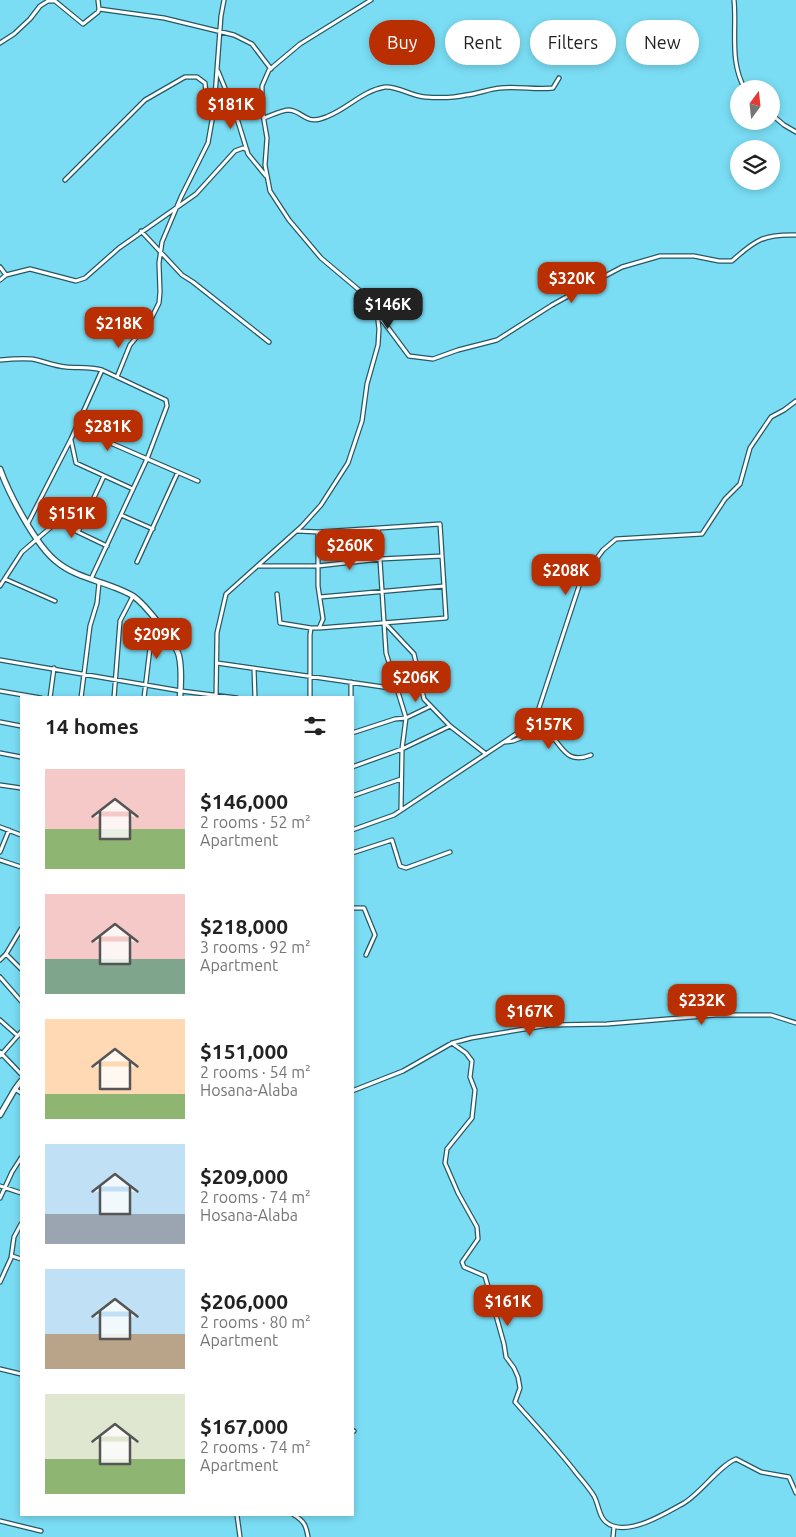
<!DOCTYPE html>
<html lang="en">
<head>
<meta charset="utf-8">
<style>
  body { margin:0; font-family:Ubuntu,sans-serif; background:#f2f2f2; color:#222; height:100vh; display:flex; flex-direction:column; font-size:19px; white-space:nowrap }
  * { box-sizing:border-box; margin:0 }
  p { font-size:16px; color:#767676 }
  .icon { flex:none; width:28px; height:28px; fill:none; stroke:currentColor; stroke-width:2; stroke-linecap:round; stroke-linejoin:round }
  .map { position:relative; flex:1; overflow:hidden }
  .sheet { position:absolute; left:20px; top:696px; width:334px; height:820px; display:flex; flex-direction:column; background:#fff; border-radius:0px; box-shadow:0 2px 8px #0003 }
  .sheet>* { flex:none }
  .banner { position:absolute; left:369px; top:20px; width:351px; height:45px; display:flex; gap:10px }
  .needle { width:32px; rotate:15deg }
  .fabs { position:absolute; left:730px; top:80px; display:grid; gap:10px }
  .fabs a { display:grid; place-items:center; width:50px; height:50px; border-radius:50%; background:#fff; box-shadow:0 2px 8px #0003; font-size:25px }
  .price { position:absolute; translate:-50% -42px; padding:0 11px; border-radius:10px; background:#b92f02; color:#fff; font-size:16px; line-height:32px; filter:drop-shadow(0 1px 2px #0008) }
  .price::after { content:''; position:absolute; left:50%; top:30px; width:15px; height:11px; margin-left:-8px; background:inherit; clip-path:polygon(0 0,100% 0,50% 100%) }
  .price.selected { background:#222; color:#fff }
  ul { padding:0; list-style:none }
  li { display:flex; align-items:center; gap:15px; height:125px; padding:0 25px }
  li span { display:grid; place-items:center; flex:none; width:140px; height:100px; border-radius:0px; color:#555 }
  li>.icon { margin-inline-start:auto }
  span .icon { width:60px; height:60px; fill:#fffc; stroke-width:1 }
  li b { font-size:21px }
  h2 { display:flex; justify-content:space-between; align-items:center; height:60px; padding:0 25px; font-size:21px }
  .pill { padding:0 18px; border-radius:22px; background:#fff; box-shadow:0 2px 8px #0003; font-size:18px; line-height:45px }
  .pill.selected { background:#b92f02; color:#fff }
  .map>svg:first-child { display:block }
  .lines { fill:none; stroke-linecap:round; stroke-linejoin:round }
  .minor-casing { stroke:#255966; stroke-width:5.5 }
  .secondary-casing { stroke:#255966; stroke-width:7 }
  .minor { stroke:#fff; stroke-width:3 }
  .secondary { stroke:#fff; stroke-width:4.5 }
</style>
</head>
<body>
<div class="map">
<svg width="796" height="1537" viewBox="0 0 796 1537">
  <rect width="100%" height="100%" fill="#7addf4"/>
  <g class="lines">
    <g class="minor-casing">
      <path id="minor" d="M734 0C737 29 729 62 745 89
        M99 9 164 18 234 35 252 44 271 69
        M0 43 14 34 30 19 40 6 48 1H55L83 24 98 12 99 9 98 0
        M218 71 236 115 248 154 266 176
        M771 114 784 125 796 132
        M264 118C270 116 282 110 289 110 302 111 305 123 320 119 344 113 360 91 385 87 398 86 411 96 425 97 438 98 453 98 466 95 478 94 488 89 500 88 518 86 535 90 553 88L559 78
        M65 180 145 100 185 77H197L205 83 207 102 213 111
        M141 231 182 275 193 282 269 342
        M0 267 6 275
        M0 280 6 275 30 269 76 281 85 278 119 248 196 194 235 151 243 148 247 150
        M377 313 409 356 433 359 458 350 497 340 552 305 588 285 622 267 660 256H694L719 261H732C755 240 764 234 796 235
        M0 360C10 359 21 358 32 359 43 361 54 366 66 367 79 368 90 367 102 370
        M117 377 130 345 150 321 159 303 160 292 159 263 162 242 181 197 208 143 214 109 221 16 224 0
        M76 428 198 481
        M71 440 76 463 133 489
        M121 515 153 529
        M28 523 71 439 102 370 166 400 167 406 147 459 91 579
        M378 529 386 653 406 718 402 749 401 810
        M297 531 319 532 440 524 446 618 319 628
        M78 532 104 476
        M137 562 178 472
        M258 566H318L380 559 442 556
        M5 579 55 601
        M0 586 22 552 57 522 107 546
        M277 594 280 623 311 628
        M320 597 444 586
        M385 623 414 654 424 699 450 726 486 754
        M0 660 181 691 237 698
        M217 663 397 689
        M254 669 255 698
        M0 691 41 698
        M50 698 54 668
        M81 698 90 626 97 603 99 583
        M114 698 120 621 133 596
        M144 698 150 648 155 620
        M216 698 217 633 226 594 302 526 321 505 348 463 362 421 367 384 378 345 379 329 377 312 359 290 321 258 289 220 270 191 265 165 267 138 262 109V86L269 70 300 44 371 0
        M310 698V635L311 628H319L323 619 318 586V532
        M351 698V682
        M0 722 21 726
        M352 733 395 719 406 718 431 706
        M505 742 513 741 542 730C562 737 561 767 591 755
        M0 753 21 757
        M352 767 402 749 450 726
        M0 785 21 788
        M352 796 401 779
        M0 827 21 835
        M352 830 394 815 516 734 531 722 538 711 581 580 603 550 616 539 702 534 725 499 740 484 750 448 771 417 784 410 796 401
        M0 852 9 830
        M352 853 392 840 400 866 406 868 450 852
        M0 860 21 867
        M352 908H364L375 935 366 955
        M6 954 21 969
        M0 960 6 954 21 929
        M0 977 21 1001
        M0 1020 18 1036
        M452 1043 471 1038 549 1025 607 1024 716 1015H771L796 1023
        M0 1052 21 1074
        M0 1056 21 1032
        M15 1089 21 1093
        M352 1091 403 1071 452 1043 466 1053 472 1061 470 1077 475 1090 472 1118 447 1149 445 1163 458 1193 477 1227 478 1239 462 1262 464 1267 485 1276 504 1344 506 1357 514 1368 518 1377 520 1388 515 1402C536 1426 558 1449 577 1474 583 1481 589 1488 594 1496 600 1507 598 1521 613 1526 634 1533 666 1513 684 1503 701 1493 720 1465 736 1459L761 1472 789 1477 796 1493
        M0 1186 21 1193
        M0 1198 12 1172 21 1158
        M12 1256 21 1259
        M0 1282 11 1258 14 1237 21 1224
        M0 1369 21 1374
        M352 1430 354 1431
        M237 1515 240 1537
        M294 1515C304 1521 306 1525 308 1537
        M0 1521 41 1531
        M613 1537 614 1527"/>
    </g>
    <g class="secondary-casing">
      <path id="secondary" d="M0 469C9 494 36 546 57 562 74 576 96 580 116 588 121 590 128 593 133 596 145 604 176 643 179 656 182 669 181 684 180 698
        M0 1115 15 1089 21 1081"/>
    </g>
    <use href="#minor" class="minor"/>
    <use href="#secondary" class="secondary"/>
  </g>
</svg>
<div class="fabs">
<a><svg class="needle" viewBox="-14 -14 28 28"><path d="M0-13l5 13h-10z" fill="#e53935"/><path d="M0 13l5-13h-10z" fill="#767676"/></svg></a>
<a><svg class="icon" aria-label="layers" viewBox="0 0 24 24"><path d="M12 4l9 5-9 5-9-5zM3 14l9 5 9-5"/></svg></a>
</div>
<b class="price" style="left:231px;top:130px">$181K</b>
<b class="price" style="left:572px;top:304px">$320K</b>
<b class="price selected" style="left:388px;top:330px">$146K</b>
<b class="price" style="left:119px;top:349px">$218K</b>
<b class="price" style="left:108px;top:452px">$281K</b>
<b class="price" style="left:72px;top:539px">$151K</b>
<b class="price" style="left:350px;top:571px">$260K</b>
<b class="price" style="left:566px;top:596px">$208K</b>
<b class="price" style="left:157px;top:660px">$209K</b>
<b class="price" style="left:416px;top:703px">$206K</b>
<b class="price" style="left:549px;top:750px">$157K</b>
<b class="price" style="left:702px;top:1026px">$232K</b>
<b class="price" style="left:530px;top:1037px">$167K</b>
<b class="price" style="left:508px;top:1327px">$161K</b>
<div class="banner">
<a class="pill selected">Buy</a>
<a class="pill">Rent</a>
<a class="pill">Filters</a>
<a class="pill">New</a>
</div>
<section class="sheet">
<h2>14 homes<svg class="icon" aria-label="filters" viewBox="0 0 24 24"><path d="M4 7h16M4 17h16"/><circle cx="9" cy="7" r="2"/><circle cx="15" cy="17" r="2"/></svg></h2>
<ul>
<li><span style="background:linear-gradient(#f6c9c9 60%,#8fb573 0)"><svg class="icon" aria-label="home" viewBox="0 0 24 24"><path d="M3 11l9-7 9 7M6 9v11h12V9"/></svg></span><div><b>$146,000</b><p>2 rooms · 52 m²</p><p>Apartment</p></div></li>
<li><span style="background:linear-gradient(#f6c9c9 65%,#7fa58c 0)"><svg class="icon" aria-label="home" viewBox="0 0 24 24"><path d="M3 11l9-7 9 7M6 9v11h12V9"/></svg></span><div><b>$218,000</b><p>3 rooms · 92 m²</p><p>Apartment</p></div></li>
<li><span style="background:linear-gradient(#ffd9b3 75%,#8fb573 0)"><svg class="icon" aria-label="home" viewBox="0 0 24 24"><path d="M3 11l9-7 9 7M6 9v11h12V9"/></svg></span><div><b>$151,000</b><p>2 rooms · 54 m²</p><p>Hosana-Alaba</p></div></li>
<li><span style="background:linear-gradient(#bfe0f5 70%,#9aa5b1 0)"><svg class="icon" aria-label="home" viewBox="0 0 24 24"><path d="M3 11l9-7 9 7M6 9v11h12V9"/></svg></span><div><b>$209,000</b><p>2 rooms · 74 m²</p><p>Hosana-Alaba</p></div></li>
<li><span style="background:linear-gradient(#bfe0f5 65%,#b9a48a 0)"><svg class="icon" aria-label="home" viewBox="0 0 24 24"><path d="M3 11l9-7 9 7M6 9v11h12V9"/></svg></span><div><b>$206,000</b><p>2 rooms · 80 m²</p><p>Apartment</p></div></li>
<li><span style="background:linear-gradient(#dfe7d0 65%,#8fb573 0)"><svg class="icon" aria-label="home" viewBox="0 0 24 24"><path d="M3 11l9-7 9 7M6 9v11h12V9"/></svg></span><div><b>$167,000</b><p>2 rooms · 74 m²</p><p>Apartment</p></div></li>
</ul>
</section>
</div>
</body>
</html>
